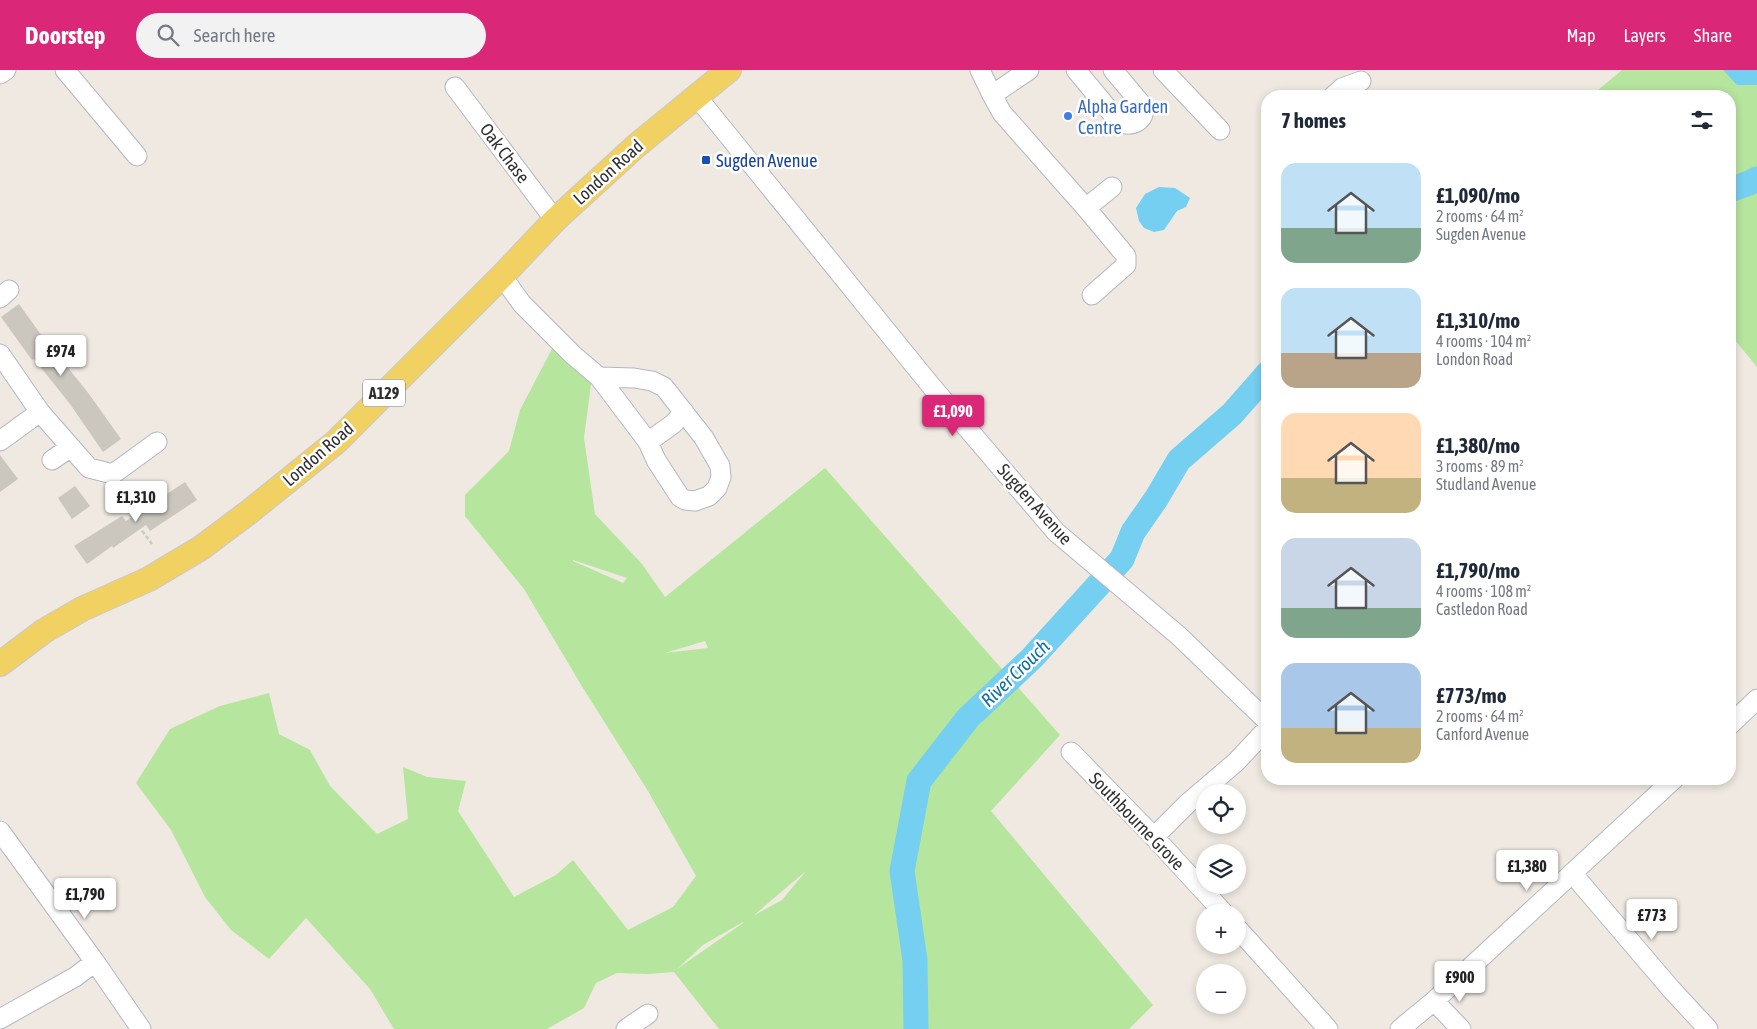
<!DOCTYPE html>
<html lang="en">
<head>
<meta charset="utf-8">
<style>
  body { margin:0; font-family:"Asap Condensed",sans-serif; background:#f2f2f3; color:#1f2937; height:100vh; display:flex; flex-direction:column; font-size:19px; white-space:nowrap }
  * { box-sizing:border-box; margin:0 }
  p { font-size:16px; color:#747a83 }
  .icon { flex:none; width:28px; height:28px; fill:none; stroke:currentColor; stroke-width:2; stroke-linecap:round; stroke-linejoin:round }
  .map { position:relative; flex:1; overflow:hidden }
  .panel { position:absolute; left:1261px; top:20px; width:475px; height:695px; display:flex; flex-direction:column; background:#fff; border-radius:20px; box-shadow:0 2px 8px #0003 }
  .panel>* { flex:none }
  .tools { position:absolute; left:1196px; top:714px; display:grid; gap:10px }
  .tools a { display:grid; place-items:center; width:50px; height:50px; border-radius:50%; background:#fff; box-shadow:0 2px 8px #0003; font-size:25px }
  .price { position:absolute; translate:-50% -42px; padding:0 11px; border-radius:5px; background:#fff; color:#222; font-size:16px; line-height:32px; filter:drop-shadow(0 1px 2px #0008) }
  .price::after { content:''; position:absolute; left:50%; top:30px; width:15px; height:11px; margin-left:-8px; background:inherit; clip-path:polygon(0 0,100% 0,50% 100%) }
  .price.current { background:#db2777; color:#fff }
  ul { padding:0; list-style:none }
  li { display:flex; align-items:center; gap:15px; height:125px; padding:0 20px }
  li span { display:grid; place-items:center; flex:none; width:140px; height:100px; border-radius:15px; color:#555 }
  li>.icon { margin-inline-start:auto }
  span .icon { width:60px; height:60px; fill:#fffc; stroke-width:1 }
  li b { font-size:21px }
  h2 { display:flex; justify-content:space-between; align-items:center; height:60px; padding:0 20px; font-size:21px }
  header { display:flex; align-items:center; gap:30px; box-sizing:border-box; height:70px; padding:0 25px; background:#db2777; color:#fff }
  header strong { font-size:24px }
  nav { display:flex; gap:28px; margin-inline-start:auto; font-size:18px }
  .search { width:350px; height:45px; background:#f2f2f3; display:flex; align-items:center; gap:12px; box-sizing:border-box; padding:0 18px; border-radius:28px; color:#747a83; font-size:19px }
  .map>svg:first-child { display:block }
  .green { fill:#b6e59e; fill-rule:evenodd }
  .water { fill:#75cff0 }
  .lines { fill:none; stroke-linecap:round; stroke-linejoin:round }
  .river { stroke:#75cff0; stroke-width:25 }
  .building { fill:#cbc7bf }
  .minor-casing { stroke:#b4b7c1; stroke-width:21 }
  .major-casing { stroke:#c9c9c9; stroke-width:26 }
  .path { stroke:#c9c9c9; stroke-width:2.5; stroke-dasharray:4 2.5; stroke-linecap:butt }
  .minor { stroke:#fff; stroke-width:19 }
  .major { stroke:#f2d163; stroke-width:24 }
  .shop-dot { fill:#3f7fe0; stroke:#fff; stroke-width:2 }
  .transit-dot { fill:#1a4fb4; stroke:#fff; stroke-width:2 }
  .labels { text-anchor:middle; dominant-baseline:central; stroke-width:5; stroke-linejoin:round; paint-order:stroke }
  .shield { fill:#fff; stroke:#6d6d6d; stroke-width:1 }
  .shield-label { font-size:16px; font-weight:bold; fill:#2e2e2e }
  .shop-label { font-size:18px; fill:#366cbe; stroke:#fff; text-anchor:start }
  .street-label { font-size:18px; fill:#2e2e2e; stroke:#fff }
  .transit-label { font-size:18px; fill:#164399; stroke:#fff; text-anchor:start }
  .water-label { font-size:19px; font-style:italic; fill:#0d6fa3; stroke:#fff }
</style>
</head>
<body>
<header>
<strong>Doorstep</strong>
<div class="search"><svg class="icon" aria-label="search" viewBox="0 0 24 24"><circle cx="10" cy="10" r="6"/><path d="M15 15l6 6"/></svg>Search here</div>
<nav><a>Map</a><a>Layers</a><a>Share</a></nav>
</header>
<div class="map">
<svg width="1757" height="959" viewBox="0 0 1757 959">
  <rect width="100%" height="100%" fill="#efe9e1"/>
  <path class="green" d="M1622 0H1757V297L1730 264V26H1591Z
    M554 275 592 306 584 368 595 444 642 494 665 527 825 398 1060 665 991 741 1153 935 1129 959H719L674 902 649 904 617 903 596 913 584 938 547 959H394L370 919 306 848 269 889 231 860 205 827 171 760 136 713 170 659 220 636 269 623 279 664 310 680 330 716 377 764 408 749 403 697 427 707 466 711 458 741 514 827 556 805 573 790 628 860 673 837 696 806 648 721 583 618 524 519 465 446V425L509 381 520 340ZM573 491V490L627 508 623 513ZM705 571 708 578 664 583H665ZM806 801 782 830 753 846ZM743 852V853L677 899 703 875Z"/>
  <path class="water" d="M1723 0H1757V15H1737Z
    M1159 117 1175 118 1190 128 1186 137 1177 141 1164 160 1154 162 1144 158 1139 151 1136 138 1145 124Z"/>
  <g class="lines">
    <path class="river" d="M1730 120 1749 113 1757 109
      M916 959 915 890 902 801 919 711 968 648 1032 588 1122 489 1133 462 1156 429 1179 390 1232 344 1268 303"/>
  </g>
  <path class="building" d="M19 234 52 280 53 279 89 324 121 369 103 382 70 334 34 289 32 290 1 247Z
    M0 385 18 409 0 422Z
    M185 412 197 430 150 461 146 455 113 478 112 476 87 494 74 476 122 446 126 451Z
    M75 416 90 436 72 449 58 428Z"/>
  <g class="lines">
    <g class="minor-casing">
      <path id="minor" d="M65 0 137 86
        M980 0 992 25 1029 0
        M1076 0 1119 52C1131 58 1147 51 1143 36L1113 0
        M1163 0 1220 60
        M0 4 6 0
        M455 17 555 150
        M992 25 1002 43 1086 138 1112 117
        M1333 26 1342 18 1361 11
        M697 27 932 317 1056 462 1179 566 1268 652
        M1086 138 1126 186V195L1092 225
        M502 206 522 234 573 285 599 307 634 308 652 311 664 317 704 368 720 396 721 407 717 418 709 426 695 431 685 430 680 427 656 390 648 372 673 354 684 342
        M0 228 9 220
        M0 284 40 342 89 398 113 404 157 372
        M599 307 648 372
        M0 371 40 342
        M52 390 71 377
        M1730 655 1757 629
        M1071 682 1154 767 1223 842
        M0 761 95 892 141 959
        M1154 767 1187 734 1236 692 1268 658
        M1572 803 1671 919 1708 959
        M1238 859 1328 959
        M1434 931 1461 959
        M0 949 75 907 95 892
        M626 959 648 944
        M1400 959 1434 931 1674 709"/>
    </g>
    <g class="major-casing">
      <path id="major" d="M0 594 44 561 82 539 149 509 201 478 249 442 336 372 502 206 555 150 636 76 729 0"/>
    </g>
    <path class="path" d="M111 419 152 474"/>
    <use href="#minor" class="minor"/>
    <use href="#major" class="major"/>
  </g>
  <circle class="shop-dot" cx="1068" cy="46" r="5"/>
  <rect class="transit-dot" x="701" y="85" width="10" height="10" rx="2.5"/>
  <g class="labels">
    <rect class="shield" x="363" y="309.5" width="42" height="27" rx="4"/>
    <g class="shield-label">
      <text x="384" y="323">A129</text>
    </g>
    <g class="shop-label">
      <text x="1078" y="36">Alpha Garden<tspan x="1078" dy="21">Centre</tspan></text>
    </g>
    <g class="street-label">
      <text transform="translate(505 83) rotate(53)">Oak Chase</text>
      <text transform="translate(608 102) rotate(-42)">London Road</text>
      <text transform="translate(318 384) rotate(-41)">London Road</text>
      <text transform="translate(1035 434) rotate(48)">Sugden Avenue</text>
      <text transform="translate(1137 751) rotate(46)">Southbourne Grove</text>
    </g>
    <g class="transit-label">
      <text x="716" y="90">Sugden Avenue</text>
    </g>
    <g class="water-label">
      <text transform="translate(1015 603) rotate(-44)">River Crouch</text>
    </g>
  </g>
</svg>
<div class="tools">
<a><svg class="icon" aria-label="locate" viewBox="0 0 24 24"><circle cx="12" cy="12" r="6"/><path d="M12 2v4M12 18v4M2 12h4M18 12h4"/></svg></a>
<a><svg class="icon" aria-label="layers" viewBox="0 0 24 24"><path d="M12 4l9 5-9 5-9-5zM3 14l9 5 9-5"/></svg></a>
<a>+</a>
<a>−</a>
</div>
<b class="price" style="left:61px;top:307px">£974</b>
<b class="price current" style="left:953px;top:367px">£1,090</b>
<b class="price" style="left:136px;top:453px">£1,310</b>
<b class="price" style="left:1527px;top:822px">£1,380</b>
<b class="price" style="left:85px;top:850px">£1,790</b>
<b class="price" style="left:1652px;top:871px">£773</b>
<b class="price" style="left:1460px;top:933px">£900</b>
<section class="panel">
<h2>7 homes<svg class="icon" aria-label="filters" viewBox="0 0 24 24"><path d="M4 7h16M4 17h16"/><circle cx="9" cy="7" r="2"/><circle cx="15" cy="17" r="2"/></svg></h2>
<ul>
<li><span style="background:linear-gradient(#bfe0f5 65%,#7fa58c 0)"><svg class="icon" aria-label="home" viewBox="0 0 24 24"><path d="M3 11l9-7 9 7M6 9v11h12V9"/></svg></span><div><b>£1,090/mo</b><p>2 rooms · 64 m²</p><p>Sugden Avenue</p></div></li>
<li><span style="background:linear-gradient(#bfe0f5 65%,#b9a48a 0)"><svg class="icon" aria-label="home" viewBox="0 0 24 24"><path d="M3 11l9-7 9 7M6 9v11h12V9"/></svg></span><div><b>£1,310/mo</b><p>4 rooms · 104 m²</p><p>London Road</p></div></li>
<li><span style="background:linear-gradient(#ffd9b3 65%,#c2b280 0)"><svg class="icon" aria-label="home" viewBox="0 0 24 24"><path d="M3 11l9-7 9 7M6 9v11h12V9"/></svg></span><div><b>£1,380/mo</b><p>3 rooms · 89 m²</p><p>Studland Avenue</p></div></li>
<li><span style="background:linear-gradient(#c9d6e8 70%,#7fa58c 0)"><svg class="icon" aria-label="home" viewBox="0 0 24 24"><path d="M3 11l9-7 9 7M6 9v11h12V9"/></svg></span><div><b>£1,790/mo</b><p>4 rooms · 108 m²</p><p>Castledon Road</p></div></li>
<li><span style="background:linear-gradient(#a9c7e8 65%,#c2b280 0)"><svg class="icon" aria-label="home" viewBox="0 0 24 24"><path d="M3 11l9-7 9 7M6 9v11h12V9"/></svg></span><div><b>£773/mo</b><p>2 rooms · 64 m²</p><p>Canford Avenue</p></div></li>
</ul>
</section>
</div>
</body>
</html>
